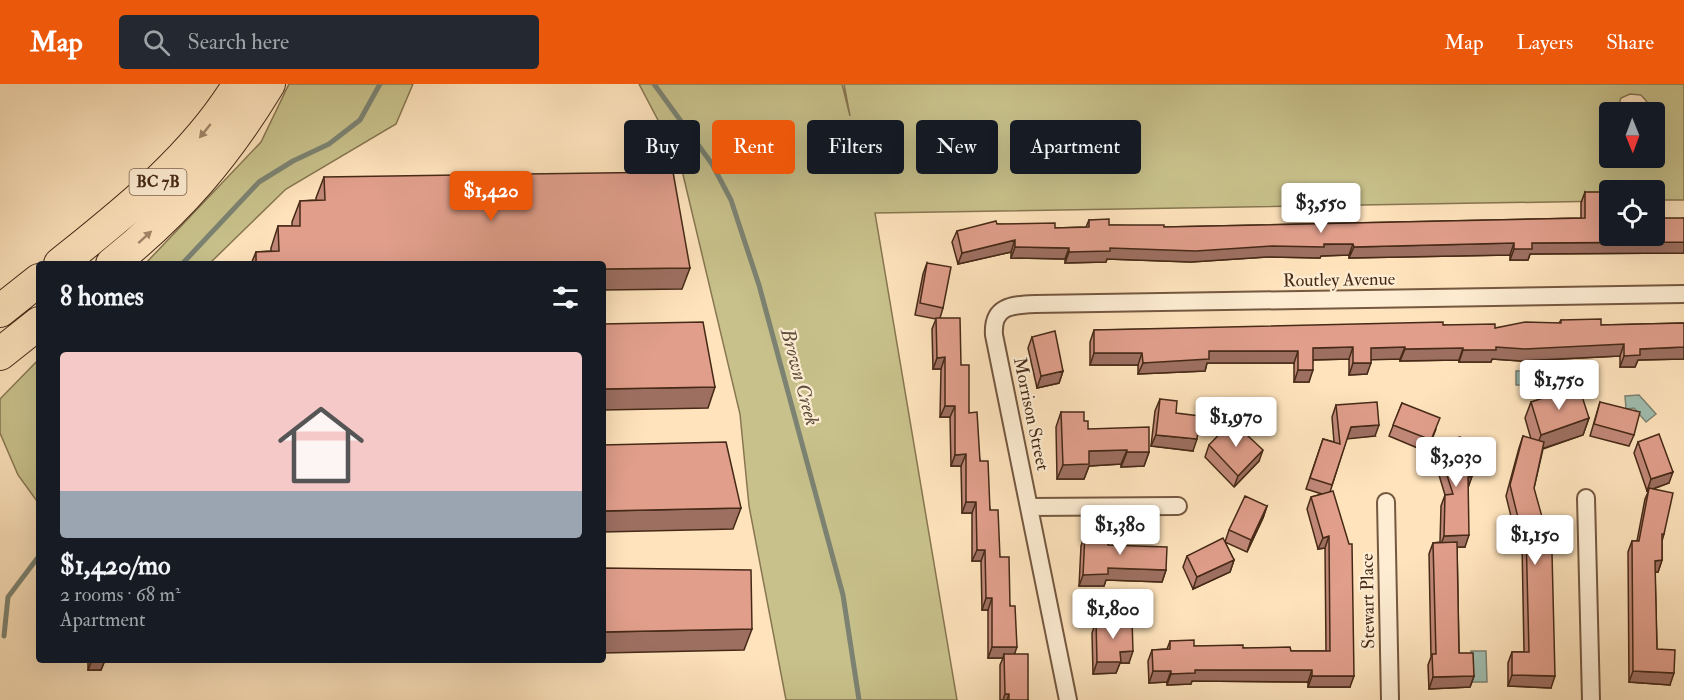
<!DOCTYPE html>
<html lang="en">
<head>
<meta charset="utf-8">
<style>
  body { margin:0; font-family:"IM FELL Double Pica",serif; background:#242831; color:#f1f3f6; height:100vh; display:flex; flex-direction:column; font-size:22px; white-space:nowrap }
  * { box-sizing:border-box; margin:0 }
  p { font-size:20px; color:#9ea1a6 }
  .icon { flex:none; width:33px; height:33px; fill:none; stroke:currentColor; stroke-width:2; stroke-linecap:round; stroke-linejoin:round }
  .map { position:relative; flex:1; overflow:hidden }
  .side { position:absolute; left:36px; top:177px; width:570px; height:402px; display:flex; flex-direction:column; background:#171b24; border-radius:6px; box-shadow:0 6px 24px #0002 }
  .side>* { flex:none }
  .top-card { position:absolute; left:624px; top:36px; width:570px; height:54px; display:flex; gap:12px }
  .needle { width:39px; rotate:179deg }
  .controls { position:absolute; left:1599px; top:18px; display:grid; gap:12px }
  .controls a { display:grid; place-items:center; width:66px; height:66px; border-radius:6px; background:#171b24; box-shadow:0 6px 24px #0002; font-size:30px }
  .price { position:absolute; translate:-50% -51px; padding:0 14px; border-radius:6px; background:#fff; color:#222; font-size:20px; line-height:39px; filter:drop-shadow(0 2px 3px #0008) }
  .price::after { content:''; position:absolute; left:50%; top:36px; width:18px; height:14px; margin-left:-9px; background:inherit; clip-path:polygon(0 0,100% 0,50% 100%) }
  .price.on { background:#ea580c; color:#fff }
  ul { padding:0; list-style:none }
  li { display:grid; align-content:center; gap:12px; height:318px; padding:0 24px }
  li+li { border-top:2px solid #363941 }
  li span { display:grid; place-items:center; height:186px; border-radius:6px; color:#555 }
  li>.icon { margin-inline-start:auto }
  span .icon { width:108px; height:108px; fill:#fffc; stroke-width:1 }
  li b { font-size:26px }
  h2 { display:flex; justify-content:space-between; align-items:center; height:72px; padding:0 24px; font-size:26px }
  .pill { padding:0 21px; border-radius:6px; background:#171b24; box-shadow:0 6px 24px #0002; font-size:21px; line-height:54px }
  .pill.on { background:#ea580c; color:#fff }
  header { display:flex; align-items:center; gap:36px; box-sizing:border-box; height:84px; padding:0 30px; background:#ea580c; color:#fff }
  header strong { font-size:28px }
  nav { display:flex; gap:33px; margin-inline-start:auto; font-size:21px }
  .search { width:420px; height:54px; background:#242831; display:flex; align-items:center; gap:15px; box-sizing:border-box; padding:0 21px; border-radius:6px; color:#9ea1a6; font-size:22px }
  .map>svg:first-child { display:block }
  .green { fill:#c8c18b; stroke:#877651; stroke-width:1.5; fill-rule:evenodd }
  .water { fill:#a0beb0; stroke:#7c8373; stroke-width:1.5 }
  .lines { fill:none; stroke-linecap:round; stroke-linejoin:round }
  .stream { stroke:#7c8373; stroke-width:5 }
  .street-casing { stroke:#745840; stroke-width:20 }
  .highway-casing { stroke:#462a17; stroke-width:34 }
  .street { stroke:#feedd3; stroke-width:16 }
  .highway { stroke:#fee3bc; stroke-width:32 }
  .wall { fill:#c18878; stroke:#462a17; stroke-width:1.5 }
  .shaded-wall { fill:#9d6f61; stroke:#462a17; stroke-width:1.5 }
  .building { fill:#e09e8b; stroke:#462a17; stroke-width:1.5 }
  .oneway { fill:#a2866a }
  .labels { text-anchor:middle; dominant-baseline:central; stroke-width:4.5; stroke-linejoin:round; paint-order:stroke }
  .shield { fill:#feedd3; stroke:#7d644f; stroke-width:1.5 }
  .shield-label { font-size:16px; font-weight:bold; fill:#462a17 }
  .street-label { font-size:18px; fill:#462a17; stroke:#feedd3 }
  .water-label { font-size:20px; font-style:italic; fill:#5c4f3d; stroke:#feedd3 }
</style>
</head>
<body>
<header>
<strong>Map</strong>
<div class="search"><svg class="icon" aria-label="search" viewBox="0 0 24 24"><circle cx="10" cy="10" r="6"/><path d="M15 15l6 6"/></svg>Search here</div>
<nav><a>Map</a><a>Layers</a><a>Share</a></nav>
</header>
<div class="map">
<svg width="1684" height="616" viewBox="0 0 1684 616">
  <rect width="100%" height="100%" fill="#fee3bc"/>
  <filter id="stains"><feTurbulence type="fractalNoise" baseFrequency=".00333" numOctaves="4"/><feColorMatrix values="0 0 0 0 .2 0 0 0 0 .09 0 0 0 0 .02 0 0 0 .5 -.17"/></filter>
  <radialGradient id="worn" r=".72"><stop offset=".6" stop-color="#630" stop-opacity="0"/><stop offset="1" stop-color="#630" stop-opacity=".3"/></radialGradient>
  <path class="green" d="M289 0H413L396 40 286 105 209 180H145L261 58Z
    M639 0H842L850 32 844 0H1684V116H1655L1654 106H1610L1609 117 875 129 957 616H786L749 422 740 330 680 78ZM1630 10 1641 11C1652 22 1660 39 1659 55 1658 62 1655 65 1654 74H1610V28H1616L1621 14Z
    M39 275V420L18 391 0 349V315Z"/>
  <path class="water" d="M1543 286 1544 301H1516V287Z
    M1639 311 1656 330 1646 338 1634 324 1626 325 1625 312Z
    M1471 567H1486L1487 598H1472Z"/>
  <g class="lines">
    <path class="stream" d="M654 0 712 80 731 116 759 201 843 511 859 616
      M182 180 259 98 293 77 329 60 360 36 380 0
      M4 552 8 513 39 472"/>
    <g class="street-casing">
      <path id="street" d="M1586 414 1591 616
        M1386 418 1390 616
        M1031 423 1178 422
        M1068 616 994 251C992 222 1011 221 1035 220L1684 210"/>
    </g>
    <g class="highway-casing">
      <path id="highway" d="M60 180C126 127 194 74 239 0
        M112 180C179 126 224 74 269 0
        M0 227 39 196
        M0 270 39 239"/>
    </g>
    <use href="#street" class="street"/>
    <use href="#highway" class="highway"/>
  </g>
  <path class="wall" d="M324 93 682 205 603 180H251L256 168 271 167V164L278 142H292V138L300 117 316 116V114Z
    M1585 108 1610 152 1684 134V169L1530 170 1528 176H1510V171L1349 174V171L1321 172 1320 174 1267 173 1191 178 1107 175 1106 178 1065 179V175L1011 174V168L958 180 952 158 957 147 997 140 1055 144 1086 143 1089 136 1109 141 1164 143 1581 134V119Z
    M927 179 943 224 940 234 961 281 969 329 980 377 1010 522 1015 570 1028 616H1000V581L1003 574H988V526H982L981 477H972V429H962L961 382H951L950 333H940L941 285H933L932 245 936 235 915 231 923 190Z
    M1561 236 1601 241 1684 239V275L1638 276 1635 283H1620V272L1521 277 1492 275 1491 278H1459V276L1400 277V275H1371L1367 290 1349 291V275L1313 276 1309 298H1294V279H1207L1205 287 1138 290V281H1090V258L1094 246 1443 241 1495 244 1559 239Z
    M1032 253 1063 287 1059 299 1037 304 1028 264Z
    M1560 313 1589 334 1583 351 1543 365 1534 404 1551 604 1508 602V579L1512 568H1524L1522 460 1518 461 1506 412 1519 364 1523 352 1531 355 1525 334 1531 318Z
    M1160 315 1176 329 1193 367 1151 362 1155 327Z
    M1600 318 1634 351 1629 362 1590 352Z
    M1402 319 1436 345 1427 368 1389 352Z
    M1336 321 1375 352 1347 354 1330 408 1350 603H1308V598L1192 597 1191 600 1167 601V598L1149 599 1148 577 1152 566 1167 565 1170 557 1194 562 1243 564 1291 567H1326L1325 464 1318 465 1307 425 1311 413 1322 410 1306 405 1323 355 1334 358 1332 333Z
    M1061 328 1084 337 1088 345 1149 368 1144 382 1121 383V380L1089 382 1084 395H1057L1056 343Z
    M1638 358 1669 399 1653 405 1664 450 1662 457V476L1658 488H1655L1657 565 1670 601 1629 598 1628 468 1632 457H1637L1645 415 1649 406 1647 407 1634 369Z
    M1437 360 1472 392 1468 403 1465 463H1457L1459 569 1474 592 1470 603 1429 605 1428 581 1431 573 1429 470 1433 459 1440 458 1441 422 1445 411 1433 371Z
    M1209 361 1259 377 1234 403 1205 373Z
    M1267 422 1263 434 1247 468 1225 458 1234 476 1230 488 1193 505 1183 483 1187 472 1225 458 1229 446Z
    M1085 450 1108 461 1166 486 1162 498 1106 496 1104 502H1079L1081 462Z
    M1096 537 1129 579H1120L1116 589 1093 590 1092 549Z
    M88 576H105L101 586H88Z"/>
  <path class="shaded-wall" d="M1015 156 1011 168 958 180 962 169Z
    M1684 158V169L1530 170 1528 176H1510L1514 165 1532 159Z
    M1514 159 1510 171 1349 174 1354 163Z
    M1353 160 1349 171 1321 172 1320 174 1267 173 1191 178 1107 175 1106 178 1065 179 1069 168 1110 164Z
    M1015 163 1069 164 1065 175 1011 174Z
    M690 184 682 205 603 206V185Z
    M1624 260 1620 272 1521 277 1492 275 1491 278H1459L1463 266 1496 263Z
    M1353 263 1349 275 1309 276 1313 264Z
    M1405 263 1400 275 1366 276 1371 264Z
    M1684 263V275L1638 276 1635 283H1620L1624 272 1640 265Z
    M1463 264 1459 276 1400 277 1405 265Z
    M1209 267H1298L1294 279H1207L1205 287 1138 290 1143 279Z
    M1094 269H1142L1138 281H1090Z
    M945 273 941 285H933L937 274Z
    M1353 279H1371L1367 290 1349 291Z
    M1298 286H1313L1309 298H1294Z
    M1063 287 1059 299 1037 304 1041 292Z
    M715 303 708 324 603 326V305Z
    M945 322H955L950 333H940Z
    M1589 334 1583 351 1535 367 1541 351Z
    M1379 341 1375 352 1347 355 1351 343Z
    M1156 351 1197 355 1193 367 1151 362Z
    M1127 366 1121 380 1089 382 1084 395H1057L1063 381 1089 367Z
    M1263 366 1259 377 1234 403 1238 392Z
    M1127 368H1149L1144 382 1121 383Z
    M966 370 961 382H951L955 371Z
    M1673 388 1669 399 1647 407 1651 395Z
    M1472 392 1468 404V393Z
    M966 418H976L972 429H962Z
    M1267 422 1263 434 1247 468 1251 456Z
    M741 424 733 445 603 448V427Z
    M1526 449 1522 460 1518 461 1522 450Z
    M1469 451 1465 463H1440L1444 452Z
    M1329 452 1325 464 1318 465 1323 454Z
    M977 466H985L981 477H972Z
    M1234 476 1230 488 1193 505 1197 493Z
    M1662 476 1658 488H1651L1655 477Z
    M1108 484 1166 486 1162 498 1106 496 1104 502H1079L1083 491Z
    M986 514H992L988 526H982Z
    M752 545 744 566 603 569V548Z
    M992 563H1017L1013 574 1004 570 1003 574H988Z
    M1133 567 1129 579H1120L1116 589 1093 590 1097 578 1120 568Z
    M92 576H105L101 586H88Z
    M1195 586H1312L1308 598 1192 597 1191 600 1167 601 1171 590Z
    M1153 587H1171L1167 598 1149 599Z
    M1633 587 1674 589 1670 601 1629 598Z
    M1512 591 1555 592 1551 604 1508 602Z
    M1312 592H1354L1350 603H1308Z
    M1474 592 1470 603 1429 605 1433 593Z
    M1005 610H1009L1007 616H1003Z"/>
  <path class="building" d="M673 88 690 184 603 185V180H256V168L279 167 278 142H300V117L325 116 324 93Z
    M1585 108H1609L1610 152H1654V134H1684V158L1532 159V165H1514V159L1354 163 1353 160H1324V163L1272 162 1196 167 1110 164V167L1069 168V164L1015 163V156L962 169 957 147 996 137 997 140 1055 139V144L1089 143V136L1109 135V141H1164V143L1585 134Z
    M927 179 951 183 943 224 920 219Z
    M936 234H960L961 281H969V329L977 328 980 377H988L990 426H998L1000 473H1009L1010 522H1015L1017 563H992V514H986L985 466H977L976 418H966V370L955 371V322H945V273L937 274Z
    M1601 235V241L1684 239V263L1640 265V271L1624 272V260L1525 265 1496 263V266H1463V264L1405 265V263L1371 264V279H1353V263L1313 264V286H1298V267H1209V275L1143 279 1142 269H1094V246L1443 238V241L1495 240V244L1525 238 1561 239V236Z
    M703 238 715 303 603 305V240Z
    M1055 247 1063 287 1041 292 1032 253Z
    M1580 306 1589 334 1541 351 1531 318 1558 309 1560 313Z
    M1160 315 1177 317 1176 329 1200 332 1197 355 1156 351Z
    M1377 318 1379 341 1351 343 1332 401 1310 394 1323 355 1340 360 1336 321Z
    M1600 318 1640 328 1634 351 1594 340Z
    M1402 319 1440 334 1431 356 1393 341Z
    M1061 328H1084V337H1088V345L1149 343V368H1127V366L1089 367V380L1063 381Z
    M1232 337 1263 366 1238 392 1209 361Z
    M1659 350 1673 388 1651 395 1638 358Z
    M1523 352 1544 358 1534 404 1552 469 1555 592 1512 591V568H1529L1526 449 1522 450 1510 401Z
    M1460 353 1472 392 1468 393 1469 451 1444 452 1445 411 1453 410 1437 360Z
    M726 358 741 424 603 427V361Z
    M1649 404 1673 409 1664 450H1662V476L1655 477 1657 565 1675 566 1674 589 1633 587 1632 457H1639Z
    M1333 407 1349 460H1352L1354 592H1312V586H1195V589L1171 590V587H1153L1152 566 1170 565V557L1194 556V562L1243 561V564L1290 563 1291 567H1330L1329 452 1323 454 1311 413Z
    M1245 412 1267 422 1251 456 1229 446Z
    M1085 450H1108V461L1167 463 1166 486 1108 484V490L1083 491Z
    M1223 454 1234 476 1197 493 1187 472Z
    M1457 458 1459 569H1473L1474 592 1433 593 1432 570H1436L1433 459Z
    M603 484 751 486 752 545 603 548Z
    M1132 536 1133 567 1120 568 1121 578H1097L1096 537Z
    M1004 570H1028V616H1009V610H1005Z"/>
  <defs><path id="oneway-solid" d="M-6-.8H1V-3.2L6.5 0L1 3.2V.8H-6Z" transform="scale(1.5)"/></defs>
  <g class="oneway">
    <use href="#oneway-solid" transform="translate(205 47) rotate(129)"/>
    <use href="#oneway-solid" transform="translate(145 153) rotate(-42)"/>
  </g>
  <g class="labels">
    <rect class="shield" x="129.5" y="85" width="57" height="26" rx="4.5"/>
    <g class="shield-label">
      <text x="158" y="98">BC 7B</text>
    </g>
    <g class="street-label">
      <text transform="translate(1339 196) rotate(-1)">Routley Avenue</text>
      <text transform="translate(1031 330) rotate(78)">Morrison Street</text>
      <text transform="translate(1368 517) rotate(-91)">Stewart Place</text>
    </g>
    <g class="water-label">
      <text transform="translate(800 293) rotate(75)">Brown Creek</text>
    </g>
  </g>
  <rect width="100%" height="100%" filter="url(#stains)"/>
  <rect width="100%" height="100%" fill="url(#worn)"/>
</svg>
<div class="controls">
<a><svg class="needle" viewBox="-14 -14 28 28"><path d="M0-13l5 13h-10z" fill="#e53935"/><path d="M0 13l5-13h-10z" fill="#9ea1a6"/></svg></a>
<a><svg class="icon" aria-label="locate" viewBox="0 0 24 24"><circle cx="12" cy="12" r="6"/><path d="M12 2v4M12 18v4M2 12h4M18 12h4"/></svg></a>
</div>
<b class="price on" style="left:491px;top:138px">$1,420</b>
<b class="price" style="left:1321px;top:150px">$3,550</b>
<b class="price" style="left:1559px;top:327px">$1,750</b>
<b class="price" style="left:1236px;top:364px">$1,970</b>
<b class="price" style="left:1456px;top:404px">$3,030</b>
<b class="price" style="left:1120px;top:472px">$1,380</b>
<b class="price" style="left:1535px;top:482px">$1,150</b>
<b class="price" style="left:1113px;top:556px">$1,800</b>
<div class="top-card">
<a class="pill">Buy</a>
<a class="pill on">Rent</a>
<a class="pill">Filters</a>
<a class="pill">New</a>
<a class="pill">Apartment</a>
</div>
<section class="side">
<h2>8 homes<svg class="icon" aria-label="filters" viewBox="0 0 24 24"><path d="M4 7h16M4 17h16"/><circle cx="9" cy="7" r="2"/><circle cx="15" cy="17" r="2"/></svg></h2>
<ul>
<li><span style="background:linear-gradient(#f6c9c9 75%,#9aa5b1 0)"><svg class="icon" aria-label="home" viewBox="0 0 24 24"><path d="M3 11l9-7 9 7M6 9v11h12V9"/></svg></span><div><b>$1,420/mo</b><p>2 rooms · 68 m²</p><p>Apartment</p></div></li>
</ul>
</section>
</div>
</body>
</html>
